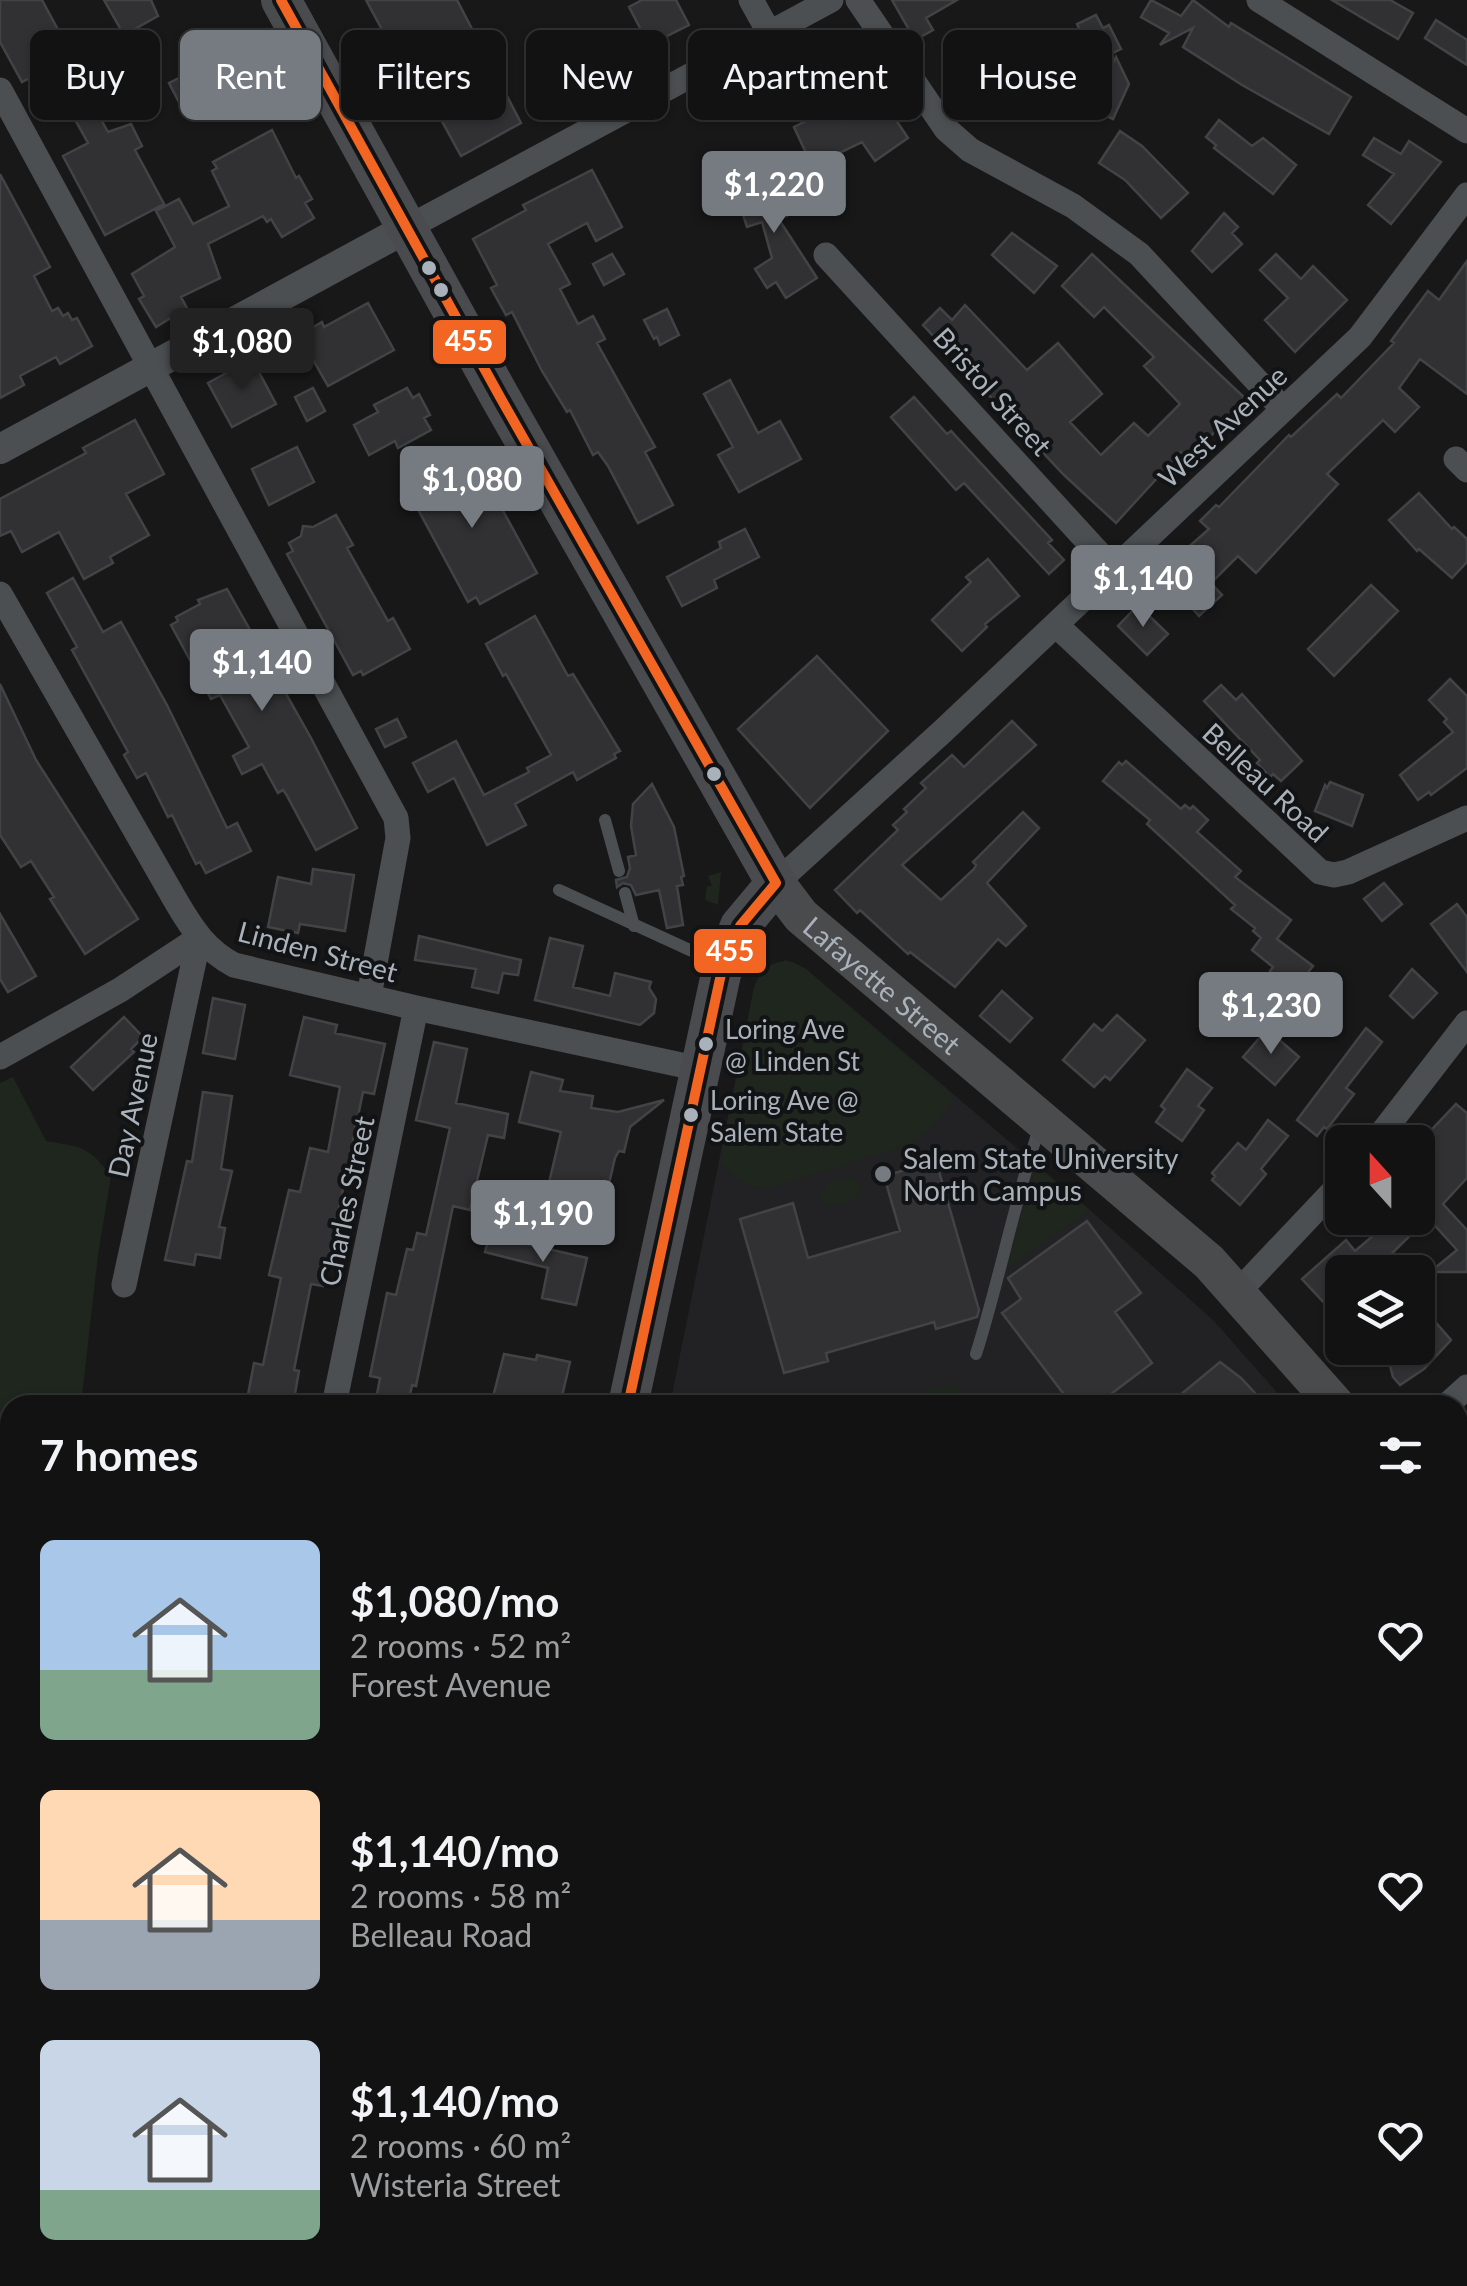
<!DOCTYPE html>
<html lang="en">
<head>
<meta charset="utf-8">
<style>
  body { margin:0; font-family:Lato,sans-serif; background:#1b1b1c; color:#f1f3f6; height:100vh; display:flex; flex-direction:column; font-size:38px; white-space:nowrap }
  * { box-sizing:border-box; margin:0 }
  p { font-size:32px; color:#9c9ea0 }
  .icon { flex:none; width:55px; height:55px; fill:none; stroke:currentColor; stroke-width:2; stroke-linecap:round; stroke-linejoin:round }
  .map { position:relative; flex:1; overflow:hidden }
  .drawer { position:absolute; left:0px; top:1395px; width:1468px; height:892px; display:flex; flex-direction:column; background:#121213; border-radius:30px 30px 0 0; box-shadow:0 2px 8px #0004,0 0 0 2px #313233 }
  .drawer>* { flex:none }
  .hud { position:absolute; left:30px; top:30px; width:1408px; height:90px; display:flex; gap:20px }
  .needle { width:65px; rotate:339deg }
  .fabs { position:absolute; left:1325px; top:1125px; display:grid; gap:20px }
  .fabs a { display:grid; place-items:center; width:110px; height:110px; border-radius:15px; background:#121213; box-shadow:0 2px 8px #0004,0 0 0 2px #313233; font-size:50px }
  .price { position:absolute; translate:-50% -85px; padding:0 22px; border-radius:10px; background:#767b82; color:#fff; font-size:32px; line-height:65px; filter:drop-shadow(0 2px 5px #0008) }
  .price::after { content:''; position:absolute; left:50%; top:60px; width:30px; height:22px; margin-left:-15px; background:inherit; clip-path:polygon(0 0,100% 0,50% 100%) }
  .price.selected { background:#222; color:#fff }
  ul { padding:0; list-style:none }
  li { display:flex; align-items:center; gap:30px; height:250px; padding:0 40px }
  li span { display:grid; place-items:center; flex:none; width:280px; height:200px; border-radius:15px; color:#555 }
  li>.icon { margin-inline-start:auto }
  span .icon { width:120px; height:120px; fill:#fffc; stroke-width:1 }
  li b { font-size:42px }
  h2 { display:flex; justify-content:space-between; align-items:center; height:120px; padding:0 40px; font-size:42px }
  .chip { padding:0 35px; border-radius:15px; background:#121213; box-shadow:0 2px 8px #0004,0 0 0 2px #313233; font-size:35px; line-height:90px }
  .chip.selected { background:#767b82; color:#fff }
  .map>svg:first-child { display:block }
  .built { fill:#222225 }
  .green { fill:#1e261e }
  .building { fill:#313133; stroke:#414345; stroke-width:2.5 }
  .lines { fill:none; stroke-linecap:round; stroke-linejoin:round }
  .service { stroke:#4c4f52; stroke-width:12 }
  .minor { stroke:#4c4f52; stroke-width:25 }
  .tertiary { stroke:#4c4f52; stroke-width:30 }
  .primary { stroke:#4a4b4d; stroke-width:38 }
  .trunk { stroke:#4a4b4e; stroke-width:40 }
  .bus-1-casing { stroke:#121315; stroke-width:18 }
  .bus-1 { stroke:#f26522; stroke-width:10 }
  .bus-dot { fill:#a9b1ba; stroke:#121315; stroke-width:4 }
  .poi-dot { fill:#767b82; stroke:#121315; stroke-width:4 }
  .labels { text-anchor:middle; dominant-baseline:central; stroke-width:8; stroke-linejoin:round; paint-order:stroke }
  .bus-label { font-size:26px; fill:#a9b1ba; stroke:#121315; text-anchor:start }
  .street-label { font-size:28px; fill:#a9b1ba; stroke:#121315 }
  .poi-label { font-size:28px; fill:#a9b1ba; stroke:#121315; text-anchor:start }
  .line-badge { stroke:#121315; stroke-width:4 }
  .badge-label { font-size:28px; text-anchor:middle; font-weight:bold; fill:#fff }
</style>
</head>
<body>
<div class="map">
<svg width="1467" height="2286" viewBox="0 0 1467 2286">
  <rect width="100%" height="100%" fill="#181819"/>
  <path class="built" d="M786 960 806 969 1090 1210 1214 1321 1288 1405H670L754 987 764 968Z
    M1458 1599 1467 1610V2286H1209L1204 2278H1458Z
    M313 2278H427L445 2286H308Z"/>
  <path class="green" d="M721 872 718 905 705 900 707 886H712L708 876Z
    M778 962H793L806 969 954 1097 935 1123 909 1145 763 1190 741 1182 721 1163 754 987 764 968Z
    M13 1077 46 1141C81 1147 89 1146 111 1176L98 1255 81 1405H10V1698H0V1083Z
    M1036 1166 1090 1210 1004 1271Z
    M850 1177 862 1185 858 1198 841 1205 822 1204 819 1195C827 1183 836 1179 850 1177Z
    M949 1385 960 1387 973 1405H873Z
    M1458 1612 1467 1623V1662L1458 1671Z
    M1467 1680V1876H1458V1689Z"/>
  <path class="building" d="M0 0H42L76 63 80 61 98 93 89 98 108 132 131 124 142 146 135 150 164 204 105 235 63 156 88 143 69 109 53 117 30 78 22 82 0 42Z
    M104 0H151L158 16 124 35Z
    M366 0H457L521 123 461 156 439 116 431 120Z
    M642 0H676L689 25 649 45 629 7Z
    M892 0H957L926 18 933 30 915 40Z
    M1151 0 1181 16 1193 0 1229 27 1231 23 1351 97 1329 134 1242 85 1183 47 1193 28 1160 45 1169 33 1141 17Z
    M1332 0H1390L1413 13 1398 39Z
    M1096 15 1103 28 1109 25 1121 49 1086 66 1074 43 1084 39 1077 24Z
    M1436 20 1467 40V65L1425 38Z
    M214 48 224 67 231 63 238 71 239 87 231 94 203 102 201 98 182 108 169 83 181 77 180 67Z
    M1116 57 1129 84 1113 119 1092 109Z
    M992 66 1010 94 978 115 960 86Z
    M880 96 908 138 875 161 862 142 812 166 794 127 836 106 843 121Z
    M1219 120 1252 146 1263 138 1296 165 1273 194 1214 148 1216 145 1206 137Z
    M272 130 296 178 299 176 312 199 305 203 314 218 282 237 271 219 267 222 263 216 208 244 220 278 181 297 187 308 156 327 139 299 144 296 132 274 175 247 156 211 179 199 193 224 229 206 212 171 217 168 213 162Z
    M1120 131 1142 146 1188 193 1161 218 1125 180 1099 163Z
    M1374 138 1401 154 1409 141 1441 162 1391 224 1368 205 1394 174 1363 155Z
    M592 170 622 227 596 241 587 223 548 244 570 284 560 289 578 324 593 316 605 339 597 343 655 447 645 452 673 505 638 523 608 466 598 452 593 455 570 410 567 412 542 371 512 312 506 315 491 288 497 285 473 239 526 210 523 205Z
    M0 174 50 267 34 276 52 311 58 308 63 316 68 313 72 320 77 318 92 346 60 364 56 357 20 376 24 385 0 398Z
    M774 175 787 216 778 218 817 278 786 298 776 282 767 288 755 269 772 258 762 222 747 227 734 187Z
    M1224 213 1238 227 1232 233 1242 244 1212 272 1192 251Z
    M1012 233 1057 266 1034 293 992 255Z
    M612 254 624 274 604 285 593 264Z
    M1092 254 1248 401 1187 458 1181 452 1116 523 1064 475 923 325 940 308 952 320 965 305 1027 370 1058 343 1102 394 1070 422 1101 455 1134 423 1148 436 1180 404 1144 366 1154 357 1104 307 1094 317 1062 286Z
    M1276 254 1301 279 1313 266 1347 300 1295 352 1265 320 1288 298 1260 270Z
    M1467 261V394L1420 359 1399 388 1419 407 1395 432 1383 420 1327 474 1338 484 1256 573 1238 556 1211 583 1222 595 1199 616 1160 572 1209 529 1200 521 1216 505 1219 507 1289 435 1291 437 1337 394 1341 398 1394 343 1391 341 1428 291 1439 300Z
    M368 303 394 350 328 386 299 335 322 322 324 327Z
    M667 309 679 335 660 345 657 337 654 339 644 320Z
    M252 359 276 404 232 427 208 383Z
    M730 380 758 433 780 421 801 459 739 492 718 455 733 447 704 394Z
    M313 388 325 411 307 421 295 397Z
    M407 388 413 398 419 394 430 415 424 418 431 430 398 448 395 441 369 455 354 425 378 412 374 405Z
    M914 397 947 434 951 431 1052 540 1048 543 1064 560 1049 574 964 483 956 490 891 417Z
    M135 420 164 474 126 494 149 535 110 557 113 563 84 579 59 532 22 552 11 531 0 536V499L86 453 83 448Z
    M297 447 314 482 269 505 252 469Z
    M472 454 537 573 480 604 476 597 468 602 407 489Z
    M1419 493 1452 529 1454 527 1467 539V562L1452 578 1419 549 1417 551 1389 520Z
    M336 515 353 545 347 548 388 621 393 618 410 649 363 675 361 671 353 675 287 554 293 551 289 543 301 536 303 526 313 527Z
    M745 529 759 557 714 580 717 588 682 606 667 577 721 548 719 542Z
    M988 559 1019 596 985 624 987 627 962 651 932 620 971 582 966 577Z
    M73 578 103 632 121 622 167 705 227 828 237 823 251 851 206 873 200 862 196 864 172 815 168 817 146 773 137 778 124 755 128 752 72 650 77 647 47 593Z
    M1371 585 1398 611 1334 676 1308 649Z
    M227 589 311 738 357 828 316 850 286 794 283 790 278 793 262 764 242 774 233 756 249 747 220 695 211 699 171 625 178 621 176 617 200 604 198 600Z
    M1138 605 1168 634 1147 655 1118 626Z
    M535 616 568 676 573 674 620 751 614 754 616 758 577 780 573 772 515 804 526 825 487 845 454 778 428 792 413 763 456 741 484 795 529 772 527 768 551 755 506 674 503 676 486 644Z
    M817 656 888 731 810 808 738 729Z
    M1450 679 1467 696V768L1431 795 1429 792 1418 800 1400 775 1453 732 1444 722 1447 719 1429 700Z
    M0 684 36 760 138 919 85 954 50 899 54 897 31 861 21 867 0 835Z
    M1221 685 1236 700 1242 694 1302 761 1281 781 1273 774 1270 777 1257 763 1260 760 1204 701Z
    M397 719 406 737 385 747 376 729Z
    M1012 721 1036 745 902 865 941 900 974 869 976 865 973 862 1023 812 1039 828 987 883 1026 926 1006 946 998 939 955 987 910 952 908 954 860 910 857 913 835 890 898 830 893 825 907 812 904 809 926 788 921 783 952 755 964 767Z
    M1126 761 1181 809 1185 805 1190 809 1193 806 1208 820 1197 832 1241 871 1235 877 1291 920 1277 939 1313 966 1294 990 1270 971 1273 967 1252 950 1261 938 1253 931 1255 928 1231 909 1235 905 1147 824 1150 820 1103 781 1119 762 1122 765Z
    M1330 782 1363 795 1352 826 1315 811 1325 785 1327 788Z
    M652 784 674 827 684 876 681 877 683 885 677 886 683 925 667 928 659 890 636 895 631 885 623 883 617 887 616 880 627 877 630 868 628 857 636 855 631 826 633 804Z
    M313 869 354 875 345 931 300 924 298 933 268 927 278 877 311 884Z
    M1384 883 1402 904 1382 921 1364 899Z
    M1457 904 1467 917V972L1431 924Z
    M0 914 36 976 8 992 0 979Z
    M419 936 521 960 518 975 503 973 498 993 472 987 476 969 415 960Z
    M550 938 583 946 573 987 610 996 615 973 651 982 649 988 656 999 654 1013 640 1025 535 1000Z
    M1412 969 1437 993 1413 1018 1390 996Z
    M1002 991 1032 1018 1010 1042 980 1016Z
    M213 998 245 1005 235 1059 203 1053Z
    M1117 1015 1145 1040 1110 1080 1105 1076 1094 1087 1063 1060 1094 1024 1102 1031Z
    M124 1017 143 1037 131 1049 134 1052 93 1090 71 1067Z
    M304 1017 337 1025 335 1033 385 1044 374 1094 363 1092 323 1286 311 1284 294 1370 299 1371 293 1405H276L247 1400 254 1363 263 1365 281 1278 269 1275 289 1190 300 1192 310 1148 328 1152 340 1087 290 1075Z
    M1366 1028 1382 1042 1346 1088 1354 1094 1327 1129 1324 1127 1317 1136 1297 1120Z
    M1267 1029 1299 1057 1275 1085 1243 1057Z
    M434 1042 467 1049 456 1103 508 1114 504 1138 488 1135 470 1210 453 1206 416 1386 412 1385 408 1405H375L380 1378 370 1376 387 1293 396 1295 407 1249 413 1250 417 1233 426 1235 450 1128 416 1120Z
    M1187 1069 1212 1088 1198 1106 1204 1110 1182 1141 1156 1122 1165 1109 1161 1106Z
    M531 1072 563 1080 560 1091 593 1096 591 1108 618 1112 664 1100 630 1127 624 1152 619 1151 615 1158 602 1214 586 1211 584 1218 543 1208 561 1132 519 1122Z
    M203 1092 232 1096 221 1169 232 1171 219 1227 225 1228 220 1258 196 1254 194 1265 165 1260 187 1161 192 1162Z
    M1456 1104 1467 1113V1178L1443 1204 1467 1230V1272H1430L1457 1250 1428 1218 1383 1262 1392 1272H1342V1322L1302 1279 1346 1240 1355 1251 1394 1218H1418V1144Z
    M1268 1120 1288 1136 1261 1169 1266 1174 1240 1205 1212 1180 1215 1176 1212 1173 1238 1143 1246 1150Z
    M936 1161 979 1310 977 1317 936 1329 934 1322 826 1353 828 1361 784 1373 740 1219 793 1203 808 1258 856 1244 900 1231 884 1176Z
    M1087 1221 1141 1293 1115 1312 1152 1363 1107 1397 1113 1405H1072L1002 1313 1021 1299 1008 1278Z
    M492 1227 516 1234 514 1241 587 1258 576 1305 542 1298 548 1268 485 1252Z
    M1418 1302 1451 1340 1424 1369 1400 1385 1393 1377 1390 1366 1352 1348H1418Z
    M504 1354 536 1360 537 1355 570 1362 560 1405H497L499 1399 493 1397Z
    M1220 1362 1241 1378 1266 1405H1168Z"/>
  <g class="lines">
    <path class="service" d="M605 820 619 871
      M559 890 718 963
      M625 893 634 926
      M976 1354C1000 1279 1014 1201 1040 1126"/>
    <path class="minor" d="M751 0 770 34
      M858 0 946 129 970 150 1073 206 1139 254 1283 409
      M1259 0 1467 131
      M0 90 396 818 398 838 369 996
      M407 228 831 0
      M826 255 1114 570
      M1456 459 1467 470
      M0 594 177 903C193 930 206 950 234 965L416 1008 700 1069
      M1056 625 1320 872 1334 875 1348 872 1467 818
      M776 883 943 731 1360 337 1467 195
      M0 1057 120 990 199 938
      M1375 1142 1467 1023
      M124 1285 199 938
      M1237 1293 1342 1182
      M334 1405 416 1008
      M1447 1405 1467 1387
      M0 1845 10 1851
      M1458 1965 1467 1959
      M0 2170 10 2176
      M172 2278 186 2286
      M644 2278 662 2286
      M1243 2278 1248 2286"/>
    <path class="tertiary" d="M0 449 407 228"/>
    <g class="primary">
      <path id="s1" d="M776 883 801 916 1209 1262 1336 1405"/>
      <path d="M1458 1542 1467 1553"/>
    </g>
    <path class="trunk" d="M281 0 500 397 776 883 740 926 721 974 628 1405
      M267 2286 272 2278"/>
    <g class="bus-1-casing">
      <path id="bus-1" d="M281 0 500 397 776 883 740 926 721 974 628 1405"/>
    </g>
    <use href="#bus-1" class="bus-1"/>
  </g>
  <g class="bus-dot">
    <circle cx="429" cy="268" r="9"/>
    <circle cx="441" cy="290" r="9"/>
    <circle cx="714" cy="774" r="9"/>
    <circle cx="706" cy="1044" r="9"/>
    <circle cx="691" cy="1115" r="9"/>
  </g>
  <circle class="poi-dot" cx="883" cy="1174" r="10"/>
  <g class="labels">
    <g class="bus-label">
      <text x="725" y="1029">Loring Ave<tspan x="725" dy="32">@ Linden St</tspan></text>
      <text x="710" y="1100">Loring Ave @<tspan x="710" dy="32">Salem State</tspan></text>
    </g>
    <g class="street-label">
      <text transform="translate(993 391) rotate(48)">Bristol Street</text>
      <text transform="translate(1222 426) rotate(-43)">West Avenue</text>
      <text transform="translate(1266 782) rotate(43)">Belleau Road</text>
      <text transform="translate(318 951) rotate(15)">Linden Street</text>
      <text stroke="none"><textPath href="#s1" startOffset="148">Lafayette Street</textPath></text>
      <text transform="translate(132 1105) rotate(-78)">Day Avenue</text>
      <text transform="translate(346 1201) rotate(-78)">Charles Street</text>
    </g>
    <g class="poi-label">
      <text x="903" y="1158">Salem State University<tspan x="903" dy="32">North Campus</tspan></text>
    </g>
  </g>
  <g class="line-badge">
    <rect x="431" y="318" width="77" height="48" rx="10" fill="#f26522"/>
    <rect x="692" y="927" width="76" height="48" rx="10" fill="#f26522"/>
  </g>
  <g class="badge-label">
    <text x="469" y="351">455</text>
    <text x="730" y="961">455</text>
  </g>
</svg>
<div class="fabs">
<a><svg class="needle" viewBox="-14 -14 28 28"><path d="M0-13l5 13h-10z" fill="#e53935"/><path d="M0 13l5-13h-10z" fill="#9c9ea0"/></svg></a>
<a><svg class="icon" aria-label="layers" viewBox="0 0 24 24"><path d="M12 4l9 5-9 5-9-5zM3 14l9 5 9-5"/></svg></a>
</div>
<b class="price" style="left:774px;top:236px">$1,220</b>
<b class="price selected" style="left:242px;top:393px">$1,080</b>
<b class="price" style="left:472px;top:531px">$1,080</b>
<b class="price" style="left:1143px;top:630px">$1,140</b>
<b class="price" style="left:262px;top:714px">$1,140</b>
<b class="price" style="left:1271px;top:1057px">$1,230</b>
<b class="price" style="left:543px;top:1265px">$1,190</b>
<div class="hud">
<a class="chip">Buy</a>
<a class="chip selected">Rent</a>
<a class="chip">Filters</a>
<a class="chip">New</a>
<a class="chip">Apartment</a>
<a class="chip">House</a>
</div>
<section class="drawer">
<h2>7 homes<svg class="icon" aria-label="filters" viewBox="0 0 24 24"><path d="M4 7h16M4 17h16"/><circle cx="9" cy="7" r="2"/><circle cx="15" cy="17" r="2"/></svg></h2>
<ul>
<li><span style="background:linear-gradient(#a9c7e8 65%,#7fa58c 0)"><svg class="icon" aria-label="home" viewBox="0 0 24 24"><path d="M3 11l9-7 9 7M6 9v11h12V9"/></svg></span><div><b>$1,080/mo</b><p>2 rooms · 52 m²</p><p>Forest Avenue</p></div><svg class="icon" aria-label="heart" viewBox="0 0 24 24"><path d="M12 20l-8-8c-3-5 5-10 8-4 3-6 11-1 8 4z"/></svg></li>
<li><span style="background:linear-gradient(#ffd9b3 65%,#9aa5b1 0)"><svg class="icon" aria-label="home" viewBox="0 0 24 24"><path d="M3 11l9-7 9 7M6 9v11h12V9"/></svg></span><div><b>$1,140/mo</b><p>2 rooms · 58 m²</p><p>Belleau Road</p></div><svg class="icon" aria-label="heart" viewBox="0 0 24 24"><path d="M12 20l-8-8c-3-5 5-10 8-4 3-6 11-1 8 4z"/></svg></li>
<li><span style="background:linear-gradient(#c9d6e8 75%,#7fa58c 0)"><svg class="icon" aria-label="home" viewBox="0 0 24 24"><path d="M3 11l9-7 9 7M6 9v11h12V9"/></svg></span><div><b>$1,140/mo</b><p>2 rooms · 60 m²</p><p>Wisteria Street</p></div><svg class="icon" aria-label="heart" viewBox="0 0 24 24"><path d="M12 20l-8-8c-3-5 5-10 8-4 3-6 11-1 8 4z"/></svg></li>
</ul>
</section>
</div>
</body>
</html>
